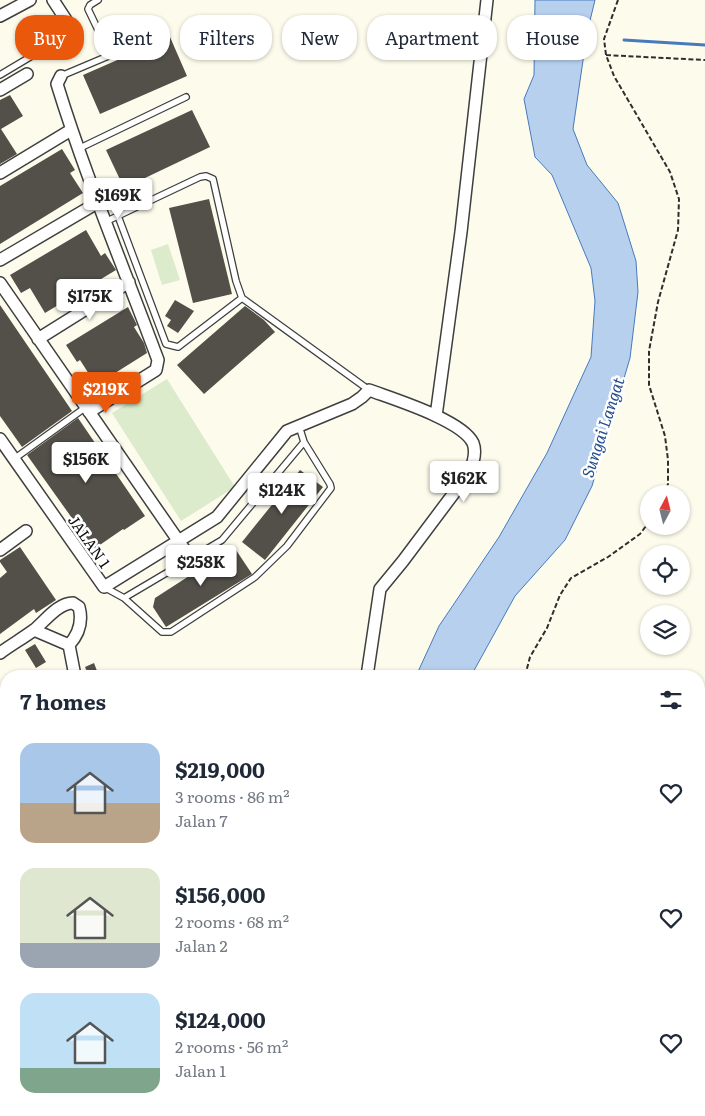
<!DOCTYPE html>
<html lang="en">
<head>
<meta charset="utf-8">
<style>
  body { margin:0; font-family:Literata,serif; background:#f2f2f3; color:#1f2937; height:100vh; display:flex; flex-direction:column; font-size:19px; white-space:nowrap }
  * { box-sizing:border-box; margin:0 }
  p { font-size:16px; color:#747a83 }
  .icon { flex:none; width:28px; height:28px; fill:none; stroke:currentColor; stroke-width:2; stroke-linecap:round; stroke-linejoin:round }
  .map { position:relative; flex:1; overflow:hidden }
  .sheet { position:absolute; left:0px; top:670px; width:705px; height:446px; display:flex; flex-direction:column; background:#fff; border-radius:20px 20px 0 0; box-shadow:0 1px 4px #0004 }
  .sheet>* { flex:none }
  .top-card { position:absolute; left:15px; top:15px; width:675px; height:45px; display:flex; gap:10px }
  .needle { width:32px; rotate:7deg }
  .fabs { position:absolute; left:640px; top:485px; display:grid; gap:10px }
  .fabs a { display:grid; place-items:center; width:50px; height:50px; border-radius:50%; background:#fff; box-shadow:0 1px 4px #0004; font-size:25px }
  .price { position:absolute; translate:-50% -42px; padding:0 11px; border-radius:5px; background:#fff; color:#222; font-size:16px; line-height:32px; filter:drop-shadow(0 1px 2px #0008) }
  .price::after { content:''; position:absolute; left:50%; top:30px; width:15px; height:11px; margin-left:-8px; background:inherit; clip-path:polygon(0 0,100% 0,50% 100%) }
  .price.active { background:#ea580c; color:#fff }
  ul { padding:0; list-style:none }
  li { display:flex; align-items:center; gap:15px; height:125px; padding:0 20px }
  li span { display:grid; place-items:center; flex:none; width:140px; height:100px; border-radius:15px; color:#555 }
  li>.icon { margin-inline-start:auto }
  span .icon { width:60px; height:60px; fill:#fffc; stroke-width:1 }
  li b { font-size:21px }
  h2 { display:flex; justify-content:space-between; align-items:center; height:60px; padding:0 20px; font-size:21px }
  .chip { padding:0 18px; border-radius:20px; background:#fff; box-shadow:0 1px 4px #0004; font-size:18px; line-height:45px }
  .chip.active { background:#ea580c; color:#fff }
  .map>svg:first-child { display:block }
  .pitch { fill:#dbebcb }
  .water { fill:#b7d0ee; stroke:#477abc }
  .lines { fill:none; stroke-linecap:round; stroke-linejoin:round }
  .stream { stroke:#477abc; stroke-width:3 }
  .canal { stroke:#b7d0ee; stroke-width:10 }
  .building { fill:#534f49 }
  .service-casing { stroke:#3f3f3f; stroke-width:8 }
  .minor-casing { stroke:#3f3f3f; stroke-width:14 }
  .path { stroke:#2e2e2e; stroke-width:2; stroke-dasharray:5 2.5; stroke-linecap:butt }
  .service { stroke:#fff; stroke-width:5.5 }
  .minor { stroke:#fff; stroke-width:11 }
  .labels { text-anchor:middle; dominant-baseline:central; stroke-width:5; stroke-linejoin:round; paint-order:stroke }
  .street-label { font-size:15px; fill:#0c0c0c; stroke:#fff }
  .water-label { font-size:16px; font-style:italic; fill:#244e8e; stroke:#fff }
</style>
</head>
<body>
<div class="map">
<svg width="705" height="1116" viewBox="0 0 705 1116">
  <rect width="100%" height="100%" fill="#fdfcec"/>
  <path class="pitch" d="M168 244 180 280 162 285 151 250Z
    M167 379 235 487 181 521 112 413Z"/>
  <path class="water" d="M535 0H595L587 33 573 129 587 165 618 203 636 261 638 292 630 358 592 486 565 540 515 596 471 676H416L439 626 499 537 547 453 591 357 595 301 591 268 552 175 535 157 524 99 534 75Z
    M314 1110H365V1116H314Z"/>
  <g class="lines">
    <path class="stream" d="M624 40 705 45"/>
    <path class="canal" d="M501 1110 522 1116
      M414 1116 440 1110"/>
  </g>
  <path class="building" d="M170 37 187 76 100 114 83 75Z
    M10 95 23 116 1 129 17 154 0 164V100Z
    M192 110 210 147 124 188 106 150Z
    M62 149 75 170 70 173 83 193 0 244V186Z
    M209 199 232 294 193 303 169 208Z
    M86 230 101 256 105 253 116 270 45 313 30 288 21 293 10 275Z
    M175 300 194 311 178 333 167 326 171 320 165 316Z
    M0 305 72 411 22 447 0 416Z
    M245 306 264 320 275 332 204 394 177 365Z
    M128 307 137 325 134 327 144 343 147 353 96 385 80 360 77 362 66 345Z
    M78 418 145 516 124 530 123 529 94 549 27 455Z
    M300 470 323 487 265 560 242 542Z
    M20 547 56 600 36 613 34 609 0 634V578L7 572 0 562V560Z
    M234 547 252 574 166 627 153 607 155 598Z
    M35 644 46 662 36 668 25 650Z
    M94 663 99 676H89L85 667Z"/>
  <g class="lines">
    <g class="service-casing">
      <path id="service" d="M98 0 90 5 88 9 110 55
        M0 75 67 35 70 26
        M61 76 158 35
        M78 149 186 97
        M118 216 166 344 178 347 242 298
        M105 222 200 177 206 176 213 179 236 281 242 298 369 390
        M14 459 86 407
        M104 587 124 598 222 540 304 442 299 426
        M124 598 162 632H171L255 577 287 546 331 488 330 484 304 442
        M0 721 6 728
        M0 812 6 809"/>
    </g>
    <g class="minor-casing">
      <path id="minor" d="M53 0 70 26
        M0 16 30 0
        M61 76 57 84C86 178 124 268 158 360L156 370 89 412
        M0 90 27 74
        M0 173 71 130
        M0 260 97 203
        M0 283 191 559
        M38 339 129 282
        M436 416 461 232 487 0
        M0 439 104 587 217 517 287 431 352 404 362 397 369 390C393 399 462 420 473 443 477 453 473 464 469 473L403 561 380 589 367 676
        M0 550 26 531
        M34 630 69 645 75 676
        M0 653C11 645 23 638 34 630 45 621 58 603 73 603L79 607C83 622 79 634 69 645
        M0 992 6 998
        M0 1020 6 1014
        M119 1110 123 1116
        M239 1116 241 1110"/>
    </g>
    <path class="path" d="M618 0 604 39 606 55 614 76 670 172 679 199 678 230 658 302 649 351V385L665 436 668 460V484L664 494
      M606 55 705 60
      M525 676 530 657 547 628 560 595 571 578 608 557 640 534 649 522
      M699 775 705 761
      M645 1110 676 1116
      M535 1116V1110"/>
    <use href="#service" class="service"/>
    <use href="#minor" class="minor"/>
  </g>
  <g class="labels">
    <g class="street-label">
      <text transform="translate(90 541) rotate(55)">JALAN 1</text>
    </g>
    <g class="water-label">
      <text transform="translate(602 427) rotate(-72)">Sungai Langat</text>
    </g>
  </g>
</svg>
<div class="fabs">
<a><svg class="needle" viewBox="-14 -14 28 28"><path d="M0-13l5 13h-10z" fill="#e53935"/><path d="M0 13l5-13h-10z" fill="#747a83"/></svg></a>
<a><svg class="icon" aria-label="locate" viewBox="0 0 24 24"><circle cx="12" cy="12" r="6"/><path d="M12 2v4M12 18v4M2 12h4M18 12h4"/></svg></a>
<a><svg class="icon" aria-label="layers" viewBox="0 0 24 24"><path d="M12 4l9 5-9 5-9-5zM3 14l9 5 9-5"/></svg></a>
</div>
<b class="price" style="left:118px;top:220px">$169K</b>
<b class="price" style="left:90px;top:321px">$175K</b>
<b class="price active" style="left:106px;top:414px">$219K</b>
<b class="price" style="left:86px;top:484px">$156K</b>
<b class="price" style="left:464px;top:503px">$162K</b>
<b class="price" style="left:282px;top:515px">$124K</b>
<b class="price" style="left:201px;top:587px">$258K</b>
<div class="top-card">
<a class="chip active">Buy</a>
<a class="chip">Rent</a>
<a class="chip">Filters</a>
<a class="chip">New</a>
<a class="chip">Apartment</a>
<a class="chip">House</a>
</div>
<section class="sheet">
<h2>7 homes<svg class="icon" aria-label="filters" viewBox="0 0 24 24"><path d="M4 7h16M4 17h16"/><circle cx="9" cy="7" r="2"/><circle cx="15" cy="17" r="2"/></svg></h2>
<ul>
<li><span style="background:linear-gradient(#a9c7e8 60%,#b9a48a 0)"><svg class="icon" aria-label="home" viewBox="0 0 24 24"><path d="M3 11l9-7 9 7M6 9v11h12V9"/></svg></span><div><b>$219,000</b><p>3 rooms · 86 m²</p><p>Jalan 7</p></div><svg class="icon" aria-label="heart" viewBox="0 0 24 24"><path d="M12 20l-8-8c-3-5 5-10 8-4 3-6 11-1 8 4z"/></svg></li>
<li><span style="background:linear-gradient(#dfe7d0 75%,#9aa5b1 0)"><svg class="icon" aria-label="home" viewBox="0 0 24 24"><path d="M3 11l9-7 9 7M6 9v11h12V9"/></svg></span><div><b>$156,000</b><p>2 rooms · 68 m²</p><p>Jalan 2</p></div><svg class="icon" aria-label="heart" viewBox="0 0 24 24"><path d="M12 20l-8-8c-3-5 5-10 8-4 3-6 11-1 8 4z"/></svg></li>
<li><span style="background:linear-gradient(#bfe0f5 75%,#7fa58c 0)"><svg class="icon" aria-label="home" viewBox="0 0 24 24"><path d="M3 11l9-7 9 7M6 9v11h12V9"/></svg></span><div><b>$124,000</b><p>2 rooms · 56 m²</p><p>Jalan 1</p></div><svg class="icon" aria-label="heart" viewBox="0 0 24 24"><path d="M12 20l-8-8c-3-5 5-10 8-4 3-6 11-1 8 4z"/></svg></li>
</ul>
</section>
</div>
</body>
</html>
